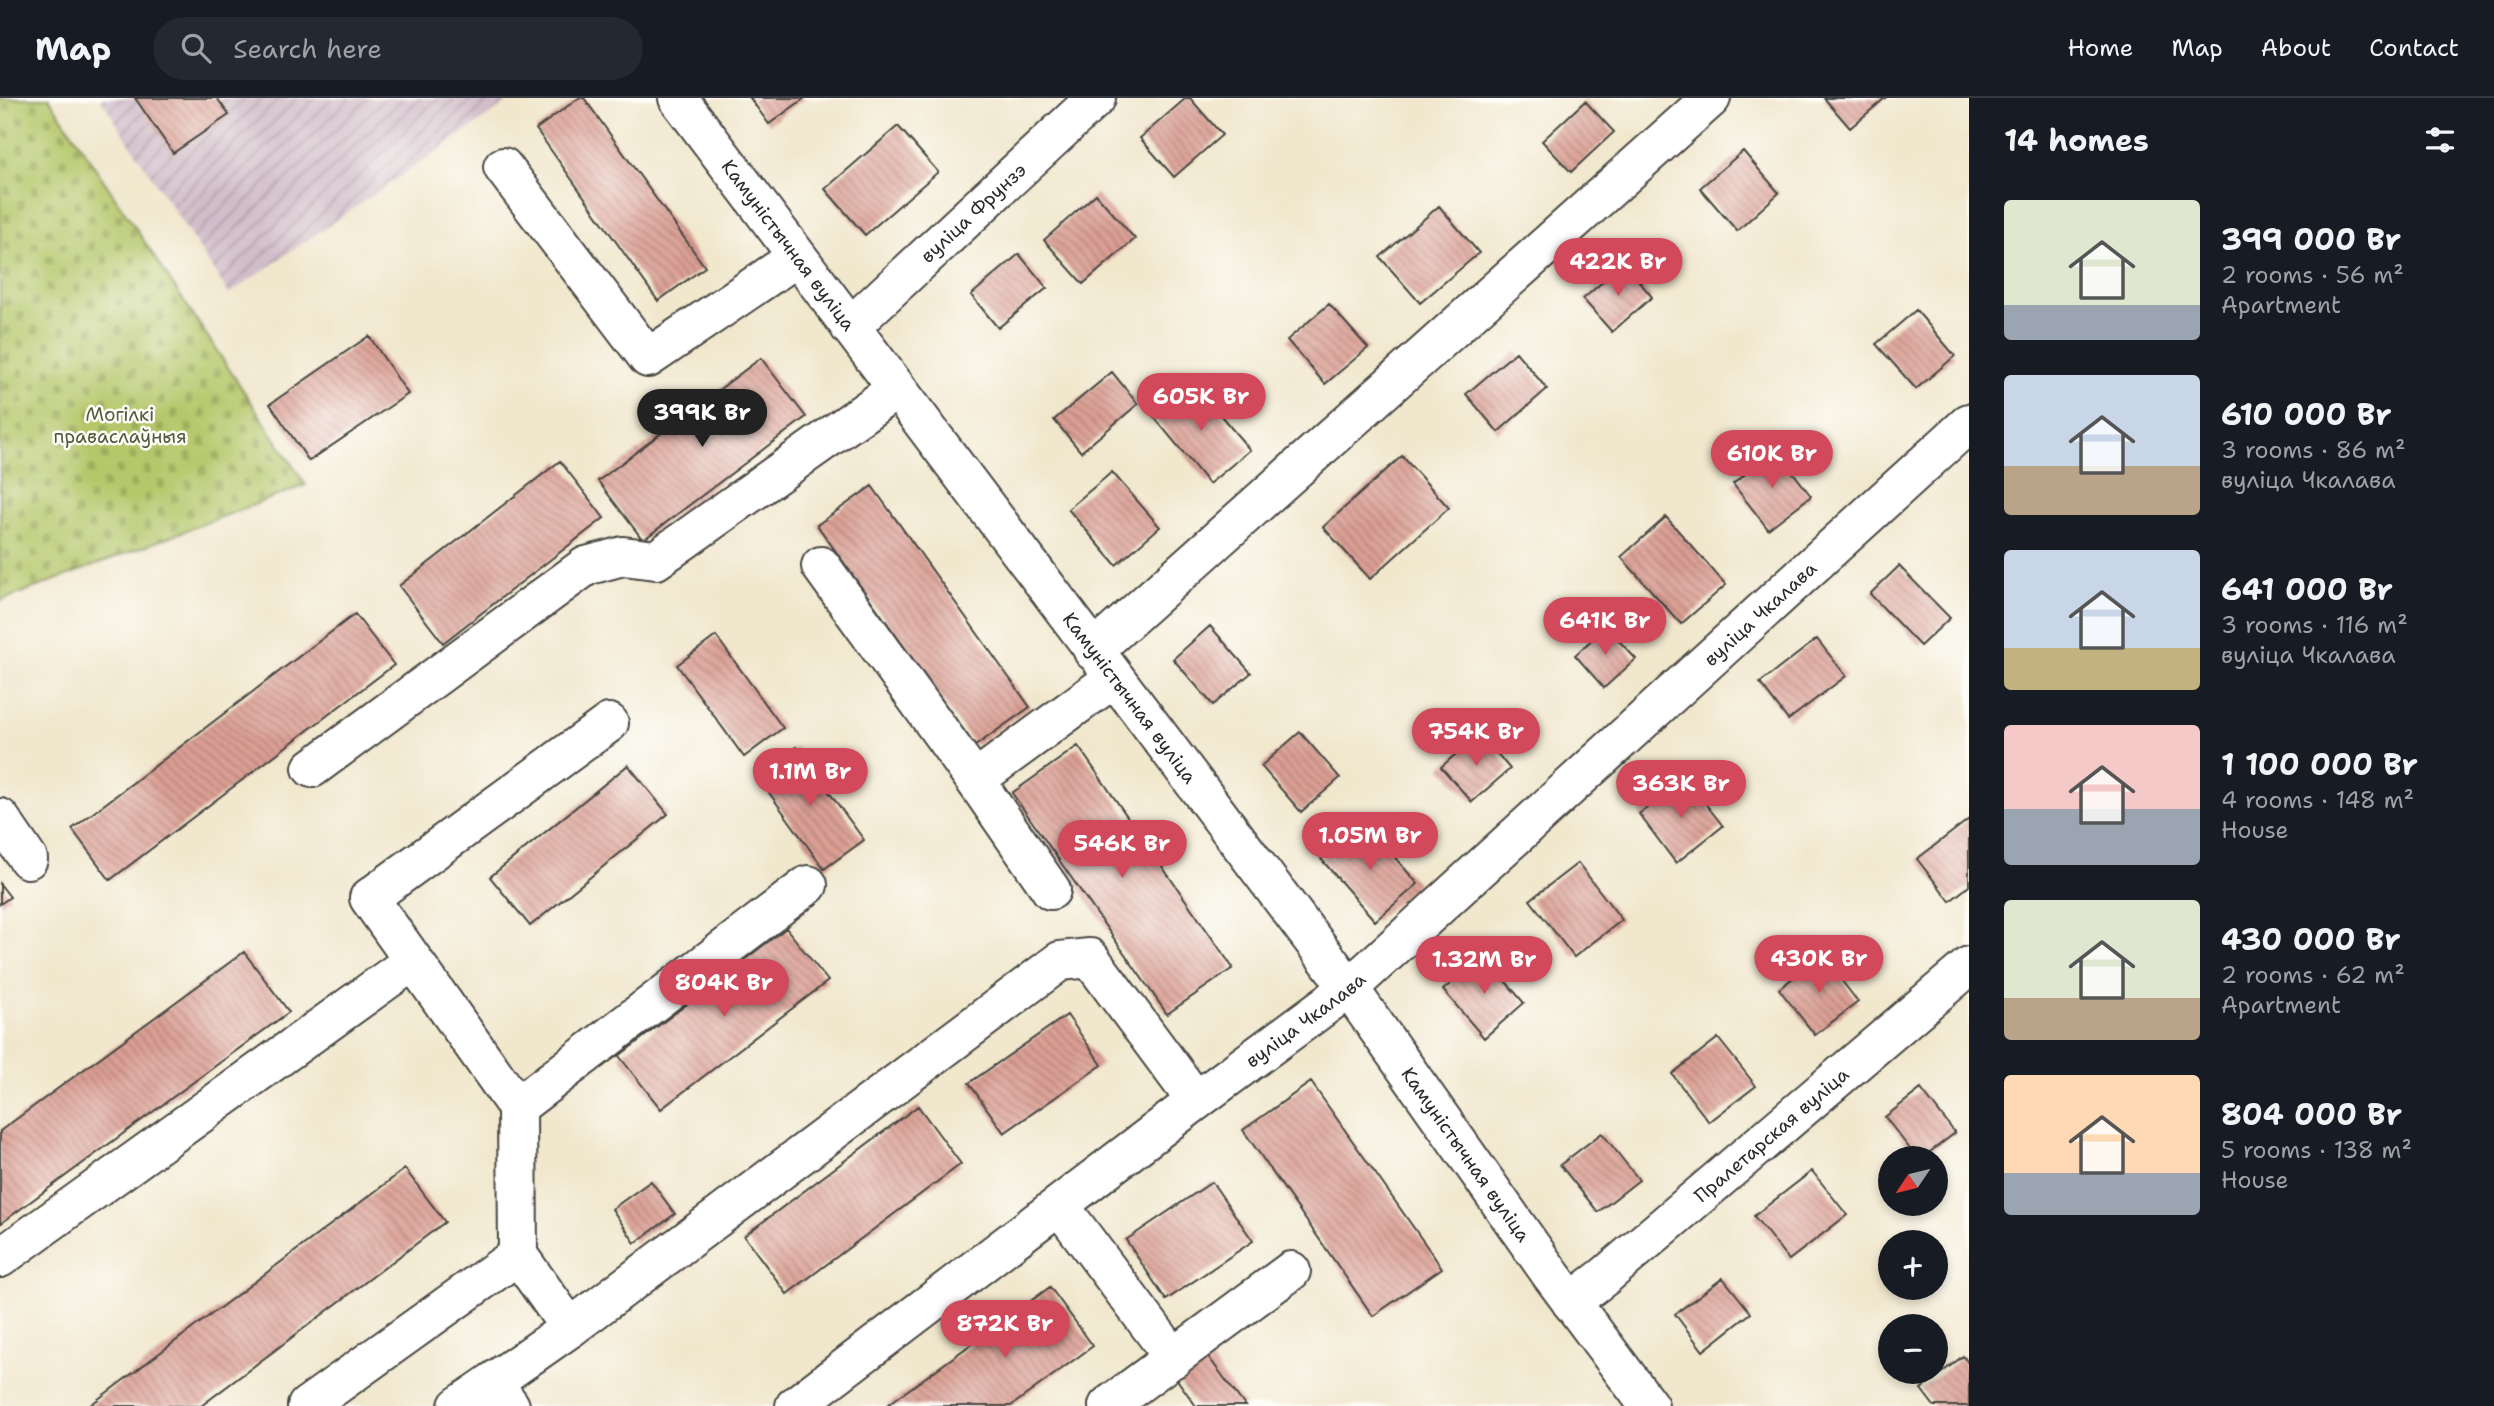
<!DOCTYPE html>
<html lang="en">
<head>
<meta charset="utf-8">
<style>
  body { margin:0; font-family:"Shantell Sans",sans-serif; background:#242831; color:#f1f3f6; height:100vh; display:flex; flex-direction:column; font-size:26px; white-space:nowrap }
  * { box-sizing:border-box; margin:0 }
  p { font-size:23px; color:#9ea1a6 }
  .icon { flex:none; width:38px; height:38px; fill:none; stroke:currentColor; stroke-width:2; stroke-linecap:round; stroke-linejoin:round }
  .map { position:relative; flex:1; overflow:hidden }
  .panel { display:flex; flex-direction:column; background:#171b24; width:525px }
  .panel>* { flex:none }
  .needle { width:46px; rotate:235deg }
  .tools { position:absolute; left:1878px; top:1048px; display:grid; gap:14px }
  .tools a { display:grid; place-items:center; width:70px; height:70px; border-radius:50%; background:#171b24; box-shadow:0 4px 10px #0003; font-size:35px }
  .price { position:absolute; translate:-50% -60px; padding:0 16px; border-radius:24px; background:#d1495b; color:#fff; font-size:23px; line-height:46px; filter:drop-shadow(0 2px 4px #0008) }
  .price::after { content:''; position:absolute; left:50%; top:42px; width:21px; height:16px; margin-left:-10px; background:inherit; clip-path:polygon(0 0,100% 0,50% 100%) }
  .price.on { background:#222; color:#fff }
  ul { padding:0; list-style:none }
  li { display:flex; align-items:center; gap:21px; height:175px; padding:0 35px }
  li span { display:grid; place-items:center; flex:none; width:196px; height:140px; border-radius:7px; color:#555 }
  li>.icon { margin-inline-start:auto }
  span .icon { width:84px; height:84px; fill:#fffc; stroke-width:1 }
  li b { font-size:30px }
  h2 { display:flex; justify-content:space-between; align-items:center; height:84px; padding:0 35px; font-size:30px }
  header { display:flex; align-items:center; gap:42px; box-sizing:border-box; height:98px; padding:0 35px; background:#171b24; border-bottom:2px solid #363941 }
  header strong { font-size:33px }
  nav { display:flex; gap:38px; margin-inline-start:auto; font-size:24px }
  .search { width:490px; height:63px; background:#242831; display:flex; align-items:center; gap:18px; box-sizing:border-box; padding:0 24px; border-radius:38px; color:#9ea1a6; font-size:26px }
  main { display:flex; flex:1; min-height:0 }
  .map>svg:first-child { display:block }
  .industrial { fill:url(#industrial-furrows) }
  .cemetery { fill:url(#cemetery-stones); stroke:#70794a; stroke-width:2 }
  .building { fill:url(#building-back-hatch) }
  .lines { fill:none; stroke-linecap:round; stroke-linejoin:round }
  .minor-casing { stroke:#494743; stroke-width:42 }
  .minor { stroke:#fff; stroke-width:38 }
  .labels { text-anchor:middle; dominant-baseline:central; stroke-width:5; stroke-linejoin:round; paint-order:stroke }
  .street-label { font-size:19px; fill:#2b2b2b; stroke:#fdfcf7 }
  .park-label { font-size:19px; fill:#545a3e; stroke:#fdfcf7 }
</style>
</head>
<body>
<header>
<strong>Map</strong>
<div class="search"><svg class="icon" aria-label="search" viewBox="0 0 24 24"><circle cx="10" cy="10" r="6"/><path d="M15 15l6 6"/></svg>Search here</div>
<nav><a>Home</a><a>Map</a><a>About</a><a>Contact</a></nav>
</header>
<main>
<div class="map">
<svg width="1969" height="1308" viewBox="0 0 1969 1308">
  <defs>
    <pattern id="industrial-furrows" width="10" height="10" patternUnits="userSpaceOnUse" patternTransform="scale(1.75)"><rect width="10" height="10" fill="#d1bdc9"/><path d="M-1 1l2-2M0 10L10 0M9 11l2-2" fill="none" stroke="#aa9aa3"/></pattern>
    <pattern id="cemetery-stones" width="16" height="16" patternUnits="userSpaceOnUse" patternTransform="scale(1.75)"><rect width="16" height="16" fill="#b5c76a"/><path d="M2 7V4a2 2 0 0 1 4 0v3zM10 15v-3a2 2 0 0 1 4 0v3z" fill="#9cab5c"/></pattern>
    <pattern id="building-back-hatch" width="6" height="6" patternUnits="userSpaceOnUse" patternTransform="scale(1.75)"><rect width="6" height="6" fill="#db9f94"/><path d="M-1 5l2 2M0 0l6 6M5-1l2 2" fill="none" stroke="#b28279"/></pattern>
  </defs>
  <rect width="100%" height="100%" fill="#fdfcf7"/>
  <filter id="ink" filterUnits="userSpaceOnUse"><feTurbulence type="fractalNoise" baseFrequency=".0143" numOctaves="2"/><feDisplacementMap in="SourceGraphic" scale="14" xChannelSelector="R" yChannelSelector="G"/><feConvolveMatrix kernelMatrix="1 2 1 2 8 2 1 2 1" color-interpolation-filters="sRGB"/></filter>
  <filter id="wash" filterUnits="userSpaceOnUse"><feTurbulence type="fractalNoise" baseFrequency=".00686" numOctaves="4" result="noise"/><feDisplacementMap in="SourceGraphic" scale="28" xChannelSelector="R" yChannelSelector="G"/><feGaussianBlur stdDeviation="1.57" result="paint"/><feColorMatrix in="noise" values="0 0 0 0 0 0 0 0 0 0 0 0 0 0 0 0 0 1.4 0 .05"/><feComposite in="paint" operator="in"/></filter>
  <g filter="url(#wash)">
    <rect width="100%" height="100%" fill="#f1e7cd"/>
    <path class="industrial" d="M100 0H514L229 196Z"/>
    <path class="cemetery" d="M0 0H49L306 387 0 503Z"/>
    <g id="blocks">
      <path class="building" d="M135 0H217L229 17 173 55Z
        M579 0H584L705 169 658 203 536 31Z
        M750 0H805L769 26Z
        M1186 0H1190L1222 37 1174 79 1140 40Z
        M1824 0H1885L1850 30Z
        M1585 3 1614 34 1571 74 1542 43Z
        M898 28 938 74 865 137 825 91Z
        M1743 53 1779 95 1737 133 1700 90Z
        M1096 96 1135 141 1083 186 1044 142Z
        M1439 108 1479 155 1420 205 1380 159Z
        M1019 156 1047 190 998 230 971 197Z
        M1624 165 1652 199 1612 234 1583 201Z
        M1329 206 1368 250 1325 286 1287 242Z
        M1916 212 1955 258 1916 291 1876 246Z
        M369 238 408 296 309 363 270 306Z
        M1516 254 1547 291 1498 334 1466 296Z
        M761 260 806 319 643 442 598 383Z
        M1112 274 1138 306 1081 354 1054 322Z
        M1193 285 1250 352 1209 386 1153 318Z
        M1776 352 1811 398 1768 431 1733 386Z
        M1402 358 1449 410 1370 481 1323 429Z
        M560 363 604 420 443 545 399 488Z
        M1112 374 1160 429 1116 467 1068 411Z
        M872 388 1030 609 975 648 817 427Z
        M1666 419 1726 487 1681 526 1621 459Z
        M1899 468 1950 520 1920 548 1870 496Z
        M355 516 394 567 110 782 72 731Z
        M1210 528 1251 575 1213 607 1173 561Z
        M1606 529 1636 561 1604 590 1575 557Z
        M716 538 783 630 744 659 677 567Z
        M1817 541 1846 578 1788 622 1760 585Z
        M1300 634 1340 680 1301 714 1261 668Z
        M1480 635 1510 671 1472 704 1441 669Z
        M1078 648 1233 870 1167 916 1012 695Z
        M796 649 864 742 824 771 757 678Z
        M628 667 668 716 530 828 490 779Z
        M1685 680 1723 728 1676 765 1639 716Z
        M1969 721V788L1950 803 1917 761Z
        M1364 724 1418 786 1375 823 1321 761Z
        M1578 765 1622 822 1574 859 1530 802Z
        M0 786 10 799 0 806Z
        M786 830 828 883 661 1011 619 958Z
        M244 854 289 914 0 1126V1033Z
        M1483 857 1524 905 1484 940 1443 892Z
        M1822 857 1858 904 1815 937 1779 891Z
        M1067 917 1102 967 1004 1035 969 985Z
        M1718 940 1756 988 1709 1024 1672 976Z
        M1311 984 1442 1170 1373 1218 1243 1032Z
        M1921 991 1955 1035 1922 1060H1917L1885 1019Z
        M918 1008 961 1066 787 1196 744 1138Z
        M1602 1035 1639 1082 1598 1114 1560 1067Z
        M405 1071 445 1124 201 1308H89Z
        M1812 1073 1847 1117 1789 1162 1754 1118Z
        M651 1083 675 1116 635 1145 612 1111Z
        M1212 1084 1253 1143 1166 1202 1126 1142Z
        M1723 1180 1751 1215 1703 1253 1675 1216Z
        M1050 1189 1093 1248 1011 1308H886Z
        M1204 1253 1245 1308H1196L1173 1276Z
        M1963 1258 1969 1266V1308H1934L1921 1291Z"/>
    </g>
  </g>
  <g filter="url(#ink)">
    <use href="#blocks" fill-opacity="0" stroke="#494743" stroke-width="2"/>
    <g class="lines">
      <g class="minor-casing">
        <g id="minor">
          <path id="s1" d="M678 0 1349 890 1552 1178 1649 1308"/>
          <path d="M503 69 648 260 797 159"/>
          <path id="s2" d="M850 229 1096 0"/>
          <path d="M821 468 975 682"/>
          <path d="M1093 553 1711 0"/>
          <path d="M312 670 586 468 623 458 656 462 897 291"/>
          <path d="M0 720 28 761"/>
          <path d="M1051 792 975 682 1114 580"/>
          <path d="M517 1009 808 787"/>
          <path d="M1060 1108 1174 1260"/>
          <path d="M0 1160 413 863"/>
          <path id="s3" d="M1571 1204 1604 1179 1969 868"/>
          <path d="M570 1230 518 1157 517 1009 369 800 609 625"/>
          <path d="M493 1284 570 1230 1060 863 1090 860 1196 1003"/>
          <path d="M307 1308 518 1157"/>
          <path d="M458 1308 493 1284 510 1308"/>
          <path id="s4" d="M795 1308 1196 1003 1349 890 1969 325"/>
          <path d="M1108 1308 1291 1173"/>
        </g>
      </g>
      <use href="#minor" class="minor"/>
    </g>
  </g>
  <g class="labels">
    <g class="street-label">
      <text stroke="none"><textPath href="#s2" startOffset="168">вуліца Фрунзэ</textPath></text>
      <text stroke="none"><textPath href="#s1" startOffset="184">Камуністычная вуліца</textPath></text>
      <text stroke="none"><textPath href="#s4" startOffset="1250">вуліца Чкалава</textPath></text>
      <text stroke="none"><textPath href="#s1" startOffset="751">Камуністычная вуліца</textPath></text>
      <text stroke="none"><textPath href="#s4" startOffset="640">вуліца Чкалава</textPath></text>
      <text stroke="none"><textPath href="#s3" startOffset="261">Пралетарская вуліца</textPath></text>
      <text stroke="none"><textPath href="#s1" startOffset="1318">Камуністычная вуліца</textPath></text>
    </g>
    <g class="park-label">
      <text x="120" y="316">Могілкі<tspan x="120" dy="22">праваслаўныя</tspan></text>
    </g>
  </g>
</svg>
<div class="tools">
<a><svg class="needle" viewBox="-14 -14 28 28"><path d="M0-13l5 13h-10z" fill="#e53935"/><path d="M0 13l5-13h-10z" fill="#9ea1a6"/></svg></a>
<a>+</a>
<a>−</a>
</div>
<b class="price" style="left:1618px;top:200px">422K Br</b>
<b class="price" style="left:1201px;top:335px">605K Br</b>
<b class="price on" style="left:702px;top:351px">399K Br</b>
<b class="price" style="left:1772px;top:392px">610K Br</b>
<b class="price" style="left:1605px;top:559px">641K Br</b>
<b class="price" style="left:1476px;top:670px">754K Br</b>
<b class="price" style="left:810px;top:710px">1.1M Br</b>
<b class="price" style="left:1681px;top:722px">363K Br</b>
<b class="price" style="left:1370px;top:774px">1.05M Br</b>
<b class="price" style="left:1122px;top:782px">546K Br</b>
<b class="price" style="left:1819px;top:897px">430K Br</b>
<b class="price" style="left:1484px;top:898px">1.32M Br</b>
<b class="price" style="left:724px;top:921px">804K Br</b>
<b class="price" style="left:1005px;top:1262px">872K Br</b>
</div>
<section class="panel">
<h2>14 homes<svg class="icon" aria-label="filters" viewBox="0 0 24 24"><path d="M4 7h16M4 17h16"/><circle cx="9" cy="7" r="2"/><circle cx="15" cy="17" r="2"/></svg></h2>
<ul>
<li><span style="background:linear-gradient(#dfe7d0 75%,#9aa5b1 0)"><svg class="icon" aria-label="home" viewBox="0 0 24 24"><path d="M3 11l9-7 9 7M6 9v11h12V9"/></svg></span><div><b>399 000 Br</b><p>2 rooms · 56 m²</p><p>Apartment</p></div></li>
<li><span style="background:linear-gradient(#c9d6e8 65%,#b9a48a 0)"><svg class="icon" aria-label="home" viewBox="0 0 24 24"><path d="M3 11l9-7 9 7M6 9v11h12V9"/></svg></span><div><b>610 000 Br</b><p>3 rooms · 86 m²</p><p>вуліца Чкалава</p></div></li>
<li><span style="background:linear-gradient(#c9d6e8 70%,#c2b280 0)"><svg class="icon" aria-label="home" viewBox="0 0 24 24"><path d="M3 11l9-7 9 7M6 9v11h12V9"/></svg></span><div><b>641 000 Br</b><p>3 rooms · 116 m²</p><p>вуліца Чкалава</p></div></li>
<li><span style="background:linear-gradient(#f6c9c9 60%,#9aa5b1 0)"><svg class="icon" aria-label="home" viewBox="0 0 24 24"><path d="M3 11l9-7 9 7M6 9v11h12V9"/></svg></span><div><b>1 100 000 Br</b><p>4 rooms · 148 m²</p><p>House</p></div></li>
<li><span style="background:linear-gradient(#dfe7d0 70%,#b9a48a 0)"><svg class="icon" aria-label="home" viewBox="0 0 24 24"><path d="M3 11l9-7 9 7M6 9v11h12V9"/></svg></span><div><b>430 000 Br</b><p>2 rooms · 62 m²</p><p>Apartment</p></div></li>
<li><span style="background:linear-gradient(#ffd9b3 70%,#9aa5b1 0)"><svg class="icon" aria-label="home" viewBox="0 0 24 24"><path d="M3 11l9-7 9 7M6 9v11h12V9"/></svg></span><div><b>804 000 Br</b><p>5 rooms · 138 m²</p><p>House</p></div></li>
</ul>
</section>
</main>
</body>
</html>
